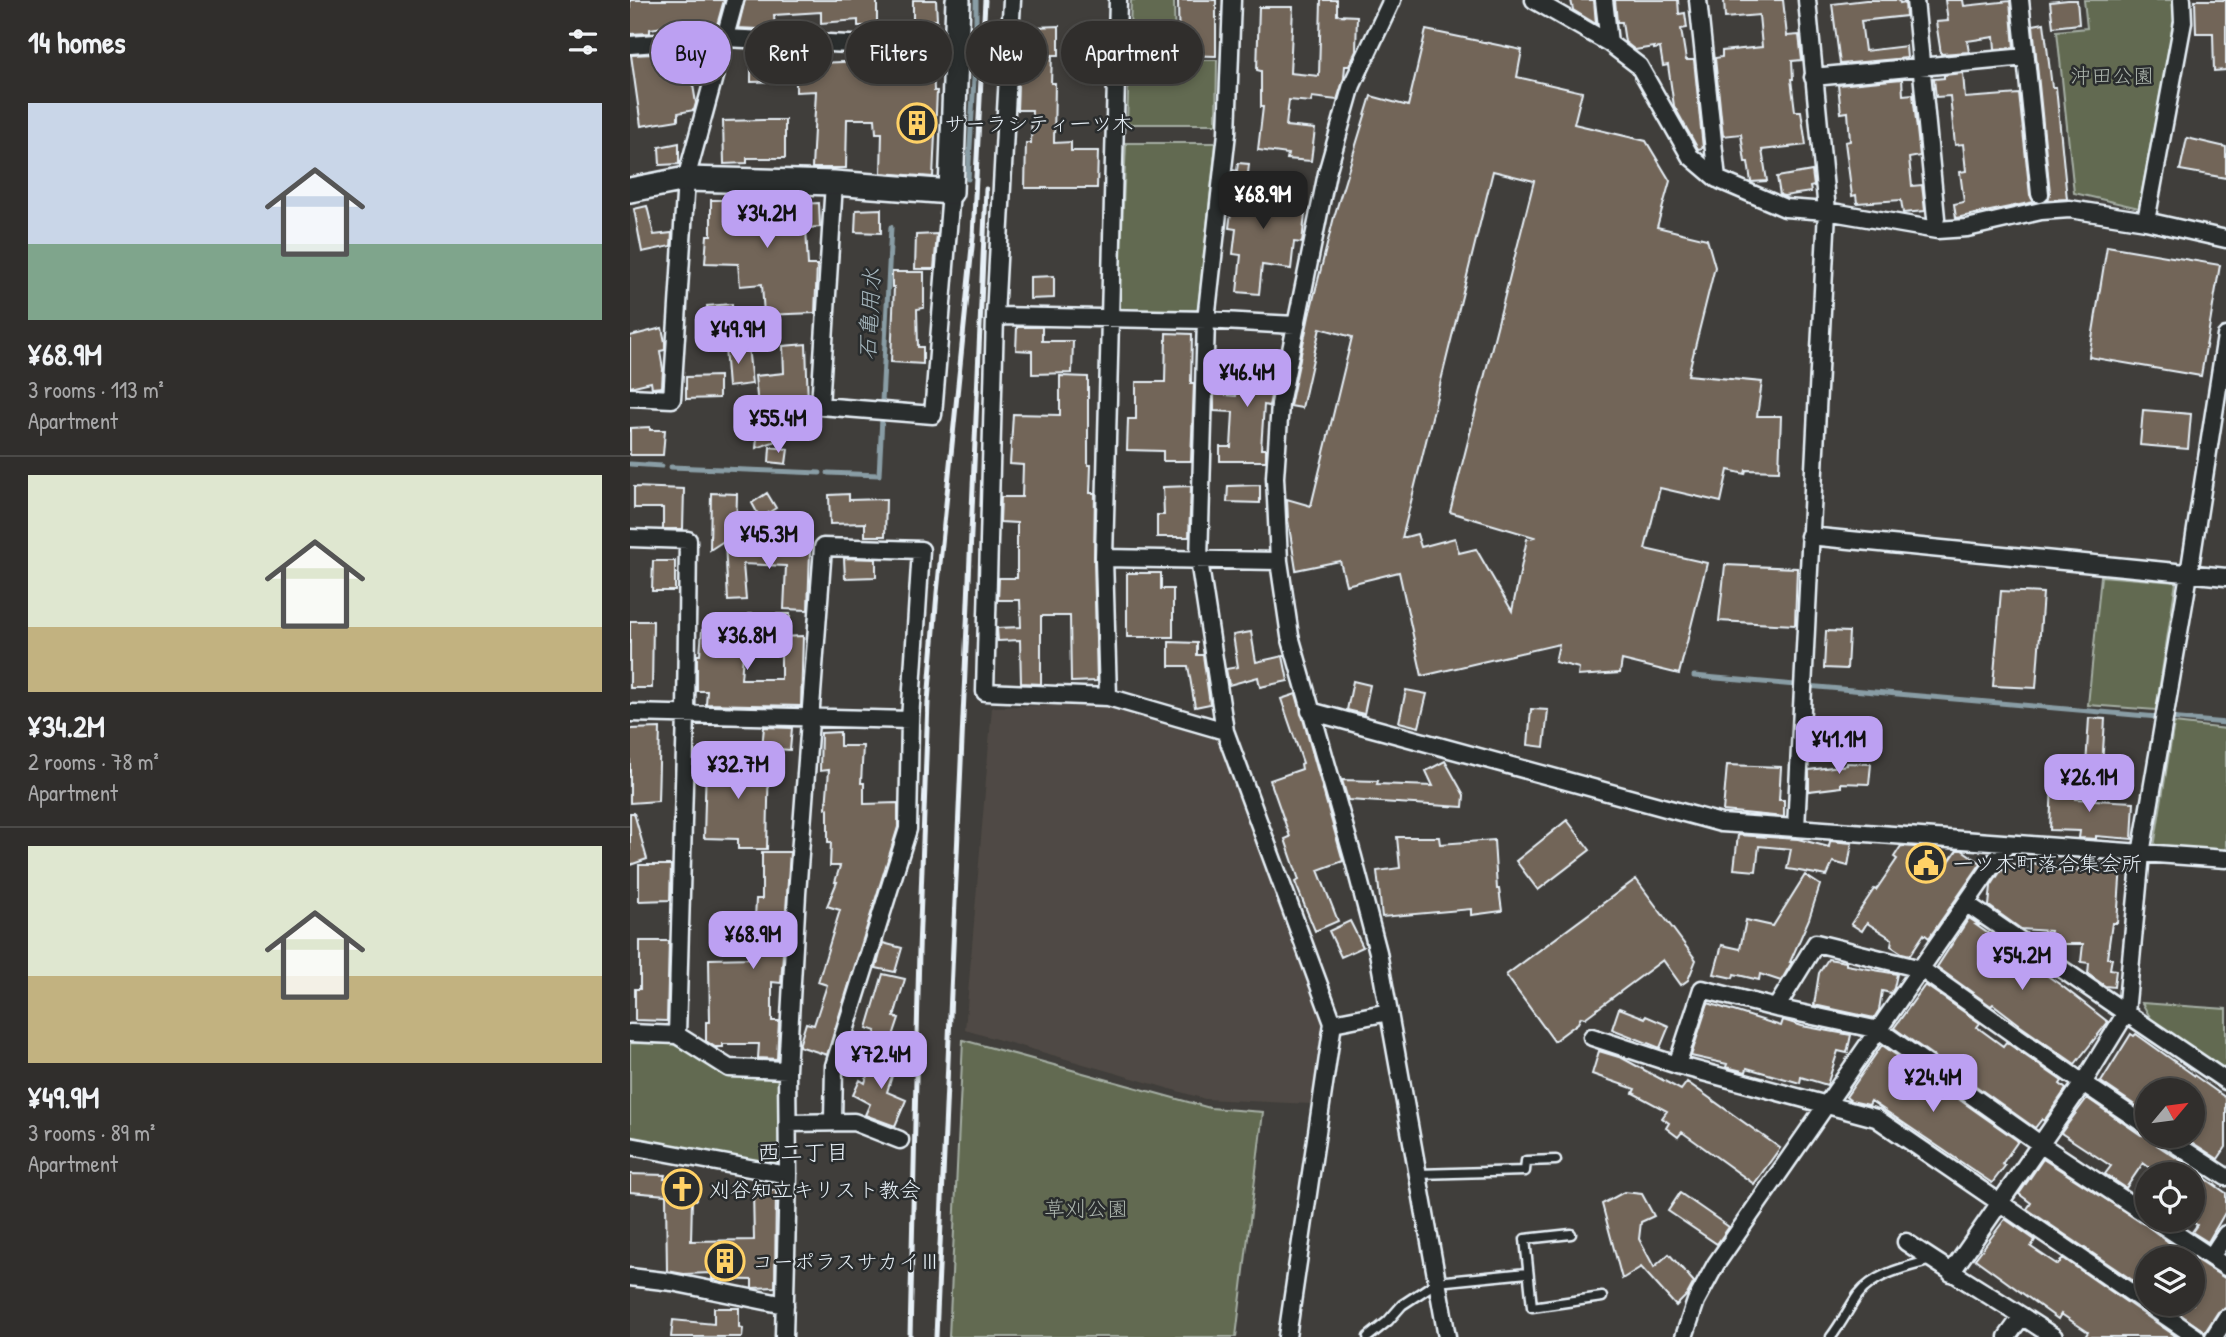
<!DOCTYPE html>
<html lang="en">
<head>
<meta charset="utf-8">
<style>
  body { margin:0; font-family:"Patrick Hand","Klee One",sans-serif; background:#383634; color:#f1f3f6; height:100vh; display:flex; flex-direction:column; font-size:26px; white-space:nowrap }
  * { box-sizing:border-box; margin:0 }
  p { font-size:23px; color:#a8a8a9 }
  .icon { flex:none; width:38px; height:38px; fill:none; stroke:currentColor; stroke-width:2; stroke-linecap:round; stroke-linejoin:round }
  .map { position:relative; flex:1; overflow:hidden }
  .details { display:flex; flex-direction:column; background:#302e2c; width:630px }
  .details>* { flex:none }
  .banner { position:absolute; left:21px; top:21px; width:665px; height:63px; display:flex; gap:14px }
  .needle { width:46px; rotate:61deg }
  .fabs { position:absolute; left:1505px; top:1078px; display:grid; gap:14px }
  .fabs a { display:grid; place-items:center; width:70px; height:70px; border-radius:50%; background:#302e2c; box-shadow:0 4px 10px #0003,0 0 0 2px #4b4a48; font-size:35px }
  .price { position:absolute; translate:-50% -60px; padding:0 16px; border-radius:14px; background:#bca0f2; color:#111; font-size:23px; line-height:46px; filter:drop-shadow(0 2px 4px #0008) }
  .price::after { content:''; position:absolute; left:50%; top:42px; width:21px; height:16px; margin-left:-10px; background:inherit; clip-path:polygon(0 0,100% 0,50% 100%) }
  .price.current { background:#222; color:#fff }
  ul { padding:0; list-style:none }
  li { display:grid; align-content:center; gap:14px; height:371px; padding:0 28px }
  li+li { border-top:2px solid #4b4a48 }
  li span { display:grid; place-items:center; height:217px; border-radius:0px; color:#555 }
  li>.icon { margin-inline-start:auto }
  span .icon { width:126px; height:126px; fill:#fffc; stroke-width:1 }
  li b { font-size:30px }
  h2 { display:flex; justify-content:space-between; align-items:center; height:84px; padding:0 28px; font-size:30px }
  .tag { padding:0 24px; border-radius:32px; background:#302e2c; box-shadow:0 4px 10px #0003,0 0 0 2px #4b4a48; font-size:24px; line-height:63px }
  .tag.current { background:#bca0f2; color:#111 }
  main { display:flex; flex:1; min-height:0 }
  .map>svg:first-child { display:block }
  .built { fill:#4f4a44 }
  .green { fill:#626b51; stroke:#a5aea4; stroke-width:2 }
  .lines { fill:none; stroke-linecap:round; stroke-linejoin:round }
  .stream { stroke:#899da5; stroke-width:5 }
  .building { fill:#726559; stroke:#e8f1f8; stroke-width:2; fill-rule:evenodd }
  .lane-casing { stroke:#e8f1f8; stroke-width:13 }
  .street-casing { stroke:#e8f1f8; stroke-width:21 }
  .secondary-casing { stroke:#e8f1f8; stroke-width:28 }
  .lane { stroke:#2a2d2e; stroke-width:8 }
  .street { stroke:#2a2d2e; stroke-width:16 }
  .secondary { stroke:#2a2d2e; stroke-width:23 }
  .rail { stroke:#e8f1f8; stroke-width:5 }
  .labels { text-anchor:middle; dominant-baseline:central; stroke-width:5; stroke-linejoin:round; paint-order:stroke }
  .park-label { font-size:21px; fill:#acb5ad; stroke:#2a2d2e }
  .poi-label { font-size:21px; fill:#e8f1f8; stroke:#2a2d2e; text-anchor:start }
  .water-label { font-size:23px; font-style:italic; fill:#a8b9c0; stroke:#2a2d2e }
  .neighbourhood-label { font-size:23px; fill:#e8f1f8; stroke:#2a2d2e }
</style>
</head>
<body>
<main>
<section class="details">
<h2>14 homes<svg class="icon" aria-label="filters" viewBox="0 0 24 24"><path d="M4 7h16M4 17h16"/><circle cx="9" cy="7" r="2"/><circle cx="15" cy="17" r="2"/></svg></h2>
<ul>
<li><span style="background:linear-gradient(#c9d6e8 65%,#7fa58c 0)"><svg class="icon" aria-label="home" viewBox="0 0 24 24"><path d="M3 11l9-7 9 7M6 9v11h12V9"/></svg></span><div><b>¥68.9M</b><p>3 rooms · 113 m²</p><p>Apartment</p></div></li>
<li><span style="background:linear-gradient(#dfe7d0 70%,#c2b280 0)"><svg class="icon" aria-label="home" viewBox="0 0 24 24"><path d="M3 11l9-7 9 7M6 9v11h12V9"/></svg></span><div><b>¥34.2M</b><p>2 rooms · 78 m²</p><p>Apartment</p></div></li>
<li><span style="background:linear-gradient(#dfe7d0 60%,#c2b280 0)"><svg class="icon" aria-label="home" viewBox="0 0 24 24"><path d="M3 11l9-7 9 7M6 9v11h12V9"/></svg></span><div><b>¥49.9M</b><p>3 rooms · 89 m²</p><p>Apartment</p></div></li>
</ul>
</section>
<div class="map">
<svg width="1596" height="1337" viewBox="0 0 1596 1337">
  <rect width="100%" height="100%" fill="#403e3b"/>
  <filter id="ink" filterUnits="userSpaceOnUse"><feTurbulence type="fractalNoise" baseFrequency=".0143" numOctaves="2"/><feDisplacementMap in="SourceGraphic" scale="14" xChannelSelector="R" yChannelSelector="G"/><feConvolveMatrix kernelMatrix="1 2 1 2 8 2 1 2 1" color-interpolation-filters="sRGB"/></filter>
  <g filter="url(#ink)">
    <path class="built" d="M475 704 591 739 696 1025 682 1104 575 1099 335 1030 362 707Z"/>
    <path class="green" d="M501 0H544L545 60H587L586 124H497Z
      M1454 0H1543L1544 21 1509 208 1444 193 1427 31 1457 28Z
      M496 143H586L568 310 488 311Z
      M1471 576 1546 582 1526 710 1458 705Z
      M1544 723 1596 729V853L1524 847Z
      M1512 1003 1596 1009V1071L1521 1019Z
      M333 1040 580 1108 633 1112 606 1337H319Z
      M0 1043 43 1044 98 1074 151 1077 152 1165 0 1138Z"/>
    <g class="lines">
      <path class="stream" d="M338 179 346 46V0
        M252 402 261 227
        M0 464 32 466
        M41 467 190 473
        M198 473 249 475 252 418
        M1064 676 1596 723"/>
    </g>
    <path class="building" d="M0 0H94L87 25 68 21 20 29V33L0 34Z
      M115 0H247V26H228V20L191 23V12L144 15 145 30 108 28Z
      M283 0H306L307 20 283 21Z
      M548 0H586V56L549 55Z
      M691 0H707V15L727 16 726 51 719 66H715L714 78 707 100 682 97 681 102 659 100 656 126 685 129 681 161 657 159 658 154 628 150 633 107H631V71L627 70 629 7H663L660 73 689 76Z
      M941 0H964L966 24 943 10Z
      M985 0H1048L1049 14 1055 13 1057 28 1051 29 1056 60H1064L1073 148 1068 149 1044 106 1038 65 1033 66 1030 48 1024 49V47L1005 50 995 42 992 22H987Z
      M1094 0H1153L1157 36 1169 35 1172 60 1162 61 1163 79H1161L1165 111H1171L1176 145 1132 150 1137 181 1121 182 1118 162H1115L1111 134 1093 136 1085 58 1092 57V51L1132 47 1129 15 1095 18Z
      M1236 0H1269L1270 3 1275 2 1276 16 1231 21 1235 51 1276 46 1277 58 1210 64 1202 4Z
      M1315 0H1333L1334 6 1380 1 1384 48 1365 49 1364 37 1337 41 1339 52 1311 54 1306 22 1318 21Z
      M1438 0H1447L1449 24 1423 27 1420 2Z
      M1565 0H1596V70L1584 71 1583 33H1566Z
      M1414 23 1422 87H1426L1437 199 1418 200 1420 193 1403 25Z
      M429 26V55H422L421 83H425L424 143 441 142V151H468L467 188H395L396 143H401L402 110H387L389 58H404V27Z
      M796 30 892 50 887 77 952 92 944 124 1016 141 1040 181 1027 227 1077 239 1085 267 1058 375 1132 382 1127 416H1151L1149 471 1116 470 1115 474 1098 470 1091 502 1030 488 1015 549 1077 563 1049 674 992 660 990 673 948 676 949 668 925 662 929 644 792 676 769 572 716 585 710 561 666 570 658 520 657 499 681 506 722 337 690 328 672 408 660 406 679 316 704 217 741 96 778 106ZM863 171 904 181 820 512 904 537 897 539 882 611 846 549 829 553 825 538 791 547 787 534 772 538Z
      M121 50 146 51 153 52V56L187 55V63L237 61V57H255V60L303 59 304 91H307L303 177 251 173 252 133H246L245 119H217L216 168H182L186 91 166 92V81L121 82Z
      M74 52 76 65 73 76 62 79 66 103 64 110 48 113V120L11 126 1 55 24 54V58Z
      M1333 73 1335 98 1389 94 1400 195 1404 202 1326 218 1324 204 1334 202 1330 172 1336 171 1333 144 1325 145 1320 96 1306 97 1304 79 1314 78V75Z
      M1272 79 1273 95 1283 94 1290 156 1279 158 1282 186 1292 185 1295 211 1273 213 1271 200 1227 203 1226 195 1222 196 1215 142 1220 141 1218 112 1211 113 1208 85Z
      M133 120H155V158H117V163L94 164 93 121Z
      M1557 138 1596 147V178L1550 170Z
      M49 143V164L30 165 29 147Z
      M608 163 619 164 616 193 676 203 672 243 664 242 661 269 632 265 629 294 607 292 611 255 603 254 606 229 599 228 604 188H601L603 170 607 171Z
      M1182 171 1184 186 1180 187 1181 192 1154 196 1150 195 1147 177Z
      M81 200H130V202L153 201V205L189 203 190 227 176 228 178 265H187L185 313 134 315 132 284 110 286 108 264 75 263 77 235H81Z
      M17 206 24 235 42 233 41 246 12 252 4 209Z
      M251 209V233L225 232 226 210Z
      M307 234 304 269H285L286 235Z
      M1477 246 1590 265 1571 376 1459 357Z
      M262 272H294V308L287 309 288 347H293V364L261 362 264 287H262Z
      M424 276V298L400 299V277Z
      M102 304 104 338 79 340 77 306Z
      M387 327H412V341H443L442 373 402 374V351L386 350Z
      M32 328 35 342V350L30 351 33 369 32 387 22 388 21 382 0 387V336Z
      M536 333 562 334 561 383H564L561 461H533V451L497 450 498 419H506V382H535Z
      M176 344 178 404 182 413V422L152 423 149 440 126 448 129 417 125 376 154 373 153 346Z
      M118 346 122 384 98 387 95 348Z
      M605 353H632V373L645 376 639 406 634 405 631 449H636V461H590V447H601L603 412 584 411V394L606 396Z
      M89 376V398L56 399V377Z
      M430 376 458 377V465H461L460 493H465L464 558 467 681 441 682 440 616H411V684L391 683 390 640 368 641 367 628 391 627 390 600H368L369 578H387V523L370 522 371 497H392L393 465 380 464 383 414 430 415Z
      M1513 410 1561 414 1558 449 1510 445Z
      M20 427V430H35L33 455H0V428Z
      M140 447 158 449 156 464 139 462Z
      M630 485V503L597 502 598 486Z
      M561 486 559 537H527V515H534L533 487Z
      M4 487 54 489 53 529H33V508H4Z
      M81 493 107 494 106 533 80 550Z
      M137 493 146 508 130 518 122 503Z
      M219 494V500L256 499 255 536H235V523L200 524 199 495Z
      M95 542H142V550L180 551 178 610 154 609 156 566 113 564 116 600 98 601Z
      M214 558 246 559V577L215 578Z
      M23 561H45V591H22Z
      M1095 565 1167 568 1165 625 1089 621Z
      M497 573H531V589H543V637H497Z
      M1371 591 1413 593 1406 688 1363 686Z
      M119 614H160L159 632H118Z
      M0 621H23L22 688H0Z
      M72 630 115 631 111 679H151V637L173 636 171 706 76 704 77 691H67V655H70Z
      M1196 631 1219 632 1217 669 1194 668Z
      M621 632 626 662 653 656 658 681 630 687 628 677 599 685 596 669 608 667 603 635Z
      M539 642 567 643V655H573L580 704 565 707 558 666H539Z
      M723 681 740 685 734 714 717 710Z
      M776 690 797 694 789 727 769 722Z
      M666 694 713 861 688 870 708 921 685 931 665 882 669 880 655 839 660 837 640 780 672 769 671 764 673 763 651 699Z
      M901 709 918 710 914 747 898 745Z
      M1459 718 1475 719 1472 767 1456 766Z
      M134 727 162 728 160 750 132 748Z
      M30 728 28 801 0 803V729Z
      M210 732V746H233L231 783H234V804L268 803V827L197 1055 169 1046 176 1023 184 1025 197 985 188 982 210 910 197 906 207 882H205L210 866H200L201 842H198V809L196 808 199 770 190 771 191 733Z
      M110 755 139 756 137 849H108V839L74 838 76 762H110Z
      M815 761 834 795 833 807 718 800 712 780 748 781 747 784 803 786 796 771Z
      M1217 763 1241 764 1239 784 1211 783V787L1179 791V770L1217 765Z
      M1097 765 1151 767 1149 800H1154V817L1093 811Z
      M1422 782H1447L1446 799 1504 802 1502 839 1466 836V839L1449 838 1450 831 1420 830Z
      M0 813H4L17 859 0 865Z
      M937 820 960 850 908 890 886 861Z
      M1108 835 1168 839 1199 847 1200 841 1222 843 1218 866 1203 862 1197 876 1164 870 1157 869 1161 849 1129 846 1126 871 1104 869Z
      M767 837H809L810 844 864 840 867 889H869L872 911 841 915V909L752 917 747 871 770 868Z
      M1271 846 1297 848 1318 863 1327 850H1332L1351 863 1299 938 1294 934 1280 955 1272 953 1261 946 1262 939 1237 923 1232 931 1221 924 1244 889 1246 890 1267 859 1264 857Z
      M132 852H160L151 983 142 982V1021H149L147 1059 128 1058 129 1044H93V1047H85L76 1041V1022H80L79 959 123 958 126 899H132Z
      M1450 859 1464 860V863L1491 865 1487 923H1482L1477 958H1482L1480 969 1486 970 1484 987 1475 986 1458 974 1459 963 1451 962 1453 944H1420V931L1391 929 1359 906 1361 886 1372 869 1374 871 1377 863 1401 868V863L1415 865V869L1448 871Z
      M9 865H41L40 900 9 901Z
      M1175 875 1190 885 1179 919 1160 962H1162L1151 981 1130 974 1129 980 1104 974 1103 978 1084 974 1092 945 1110 949 1116 920 1143 926Z
      M1006 879 1066 960 1058 980 1051 985 1033 960 955 1018 951 1017 948 1023 924 1041 876 975Z
      M1339 918 1349 925H1346L1432 986 1478 1022 1445 1064 1389 1025V1024L1363 1004 1361 1006 1307 967Z
      M720 921 733 947 711 957 699 931Z
      M10 941H39L37 1021 5 1020V989H10Z
      M253 943 272 948 265 972 246 968Z
      M1198 959 1216 962V965L1267 974 1264 988 1261 993 1252 991 1249 1010 1244 1018 1184 1005 1189 973Z
      M253 974 275 979 264 1017 269 1018 259 1048 242 1043 246 1031 237 1028Z
      M1295 985 1350 1023 1347 1027 1373 1046 1376 1042 1432 1081 1430 1084 1436 1089 1414 1121 1412 1119 1405 1128 1264 1028Z
      M1078 1003 1151 1026 1153 1020 1172 1026 1221 1035 1217 1053 1208 1051 1197 1085 1171 1077 1170 1083 1117 1068 1116 1072 1096 1067 1097 1064 1061 1056Z
      M989 1008 1015 1018 1016 1016 1039 1026 1030 1048 982 1029Z
      M1501 1034 1504 1036 1506 1034 1596 1098V1147L1588 1159 1552 1136H1563V1090H1517V1109L1515 1112 1471 1082Z
      M1252 1045 1388 1141 1372 1164 1375 1166 1362 1183 1241 1101 1239 1105 1221 1101 1216 1097Z
      M969 1051 992 1058 1051 1090 1057 1082 1150 1148 1124 1184 1052 1132 1048 1137 1036 1128 1039 1123 1032 1118 1037 1111 1003 1093 1005 1089 962 1074Z
      M244 1053 267 1060 257 1092 276 1100 265 1126 235 1115 240 1104 223 1095 230 1080 235 1083Z
      M1457 1098 1511 1135 1523 1136 1527 1145 1576 1177 1575 1178 1596 1193V1211L1578 1242 1562 1232 1567 1225 1563 1222V1174H1528L1513 1163 1496 1188 1475 1174 1481 1166 1431 1133Z
      M1413 1159 1516 1225 1550 1251 1551 1250 1596 1279V1308L1588 1312 1575 1332 1536 1304H1563V1258H1517V1283L1514 1288 1397 1209 1401 1203 1389 1194Z
      M0 1174 35 1175 34 1179 68 1181 67 1200H62L61 1241 124 1240 123 1190H146L145 1287 122 1288V1280L82 1279V1273L54 1274 37 1271 36 1195 0 1192Z
      M994 1192 1012 1194 1024 1216 1011 1222 1009 1239 1024 1267 1039 1254 1064 1282 1057 1295 1046 1306 1011 1267 992 1279 972 1204Z
      M1050 1193 1099 1227 1087 1244 1038 1211Z
      M1375 1219 1405 1240 1401 1247 1428 1265 1433 1258 1547 1337H1455L1458 1332 1431 1314 1428 1319 1345 1259Z
      M84 1308H109V1327L113 1328 112 1337H41L43 1320 84 1324Z"/>
    <g class="lines">
      <g class="lane-casing">
        <path id="lane" d="M788 1174 895 1171 896 1161 926 1160
          M941 1234 895 1239 902 1307 972 1297
          M738 1337 758 1321 772 1305 807 1282 897 1273
          M1201 1337C1211 1324 1219 1308 1228 1295 1245 1273 1277 1267 1302 1260"/>
      </g>
      <g class="street-casing">
        <path id="street" d="M382 0 365 316 355 692 478 697 595 731
          M602 0 597 133 576 320 569 560 595 731 703 1023 657 1337
          M762 0 722 85 697 173 650 404 645 477 649 561 660 636 723 857 748 952 817 1337
          M904 0 979 43 1009 66 1060 156 1087 179 1068 0
          M974 0 979 43
          M1177 0 1197 211 1166 828 1596 859
          M1285 0 1306 218
          M1390 0 1410 194
          M1552 0 1553 22 1516 221 1596 239
          M0 45 94 38 326 49
          M1183 77 1396 57
          M1087 179 1155 208 1197 211 1307 230 1337 228 1411 211 1440 209 1516 221
          M204 183 190 406 303 415 321 192
          M365 316 576 320 665 325
          M1596 336 1559 574 1511 854 1496 1013 1596 1081
          M0 397 42 399 56 179 105 0
          M1179 536 1596 577
          M0 538 58 540 56 714 47 1035
          M474 558 649 561
          M478 697 474 558 488 0
          M680 711 1091 823 1166 828
          M0 713 280 720
          M1146 1008 1186 943 1291 969 1453 1083 1517 1126
          M703 1023 759 1012
          M0 1033 47 1035 99 1068 157 1070
          M962 1037 1047 1065
          M158 1123 224 1122 270 1140
          M1533 1136 1596 1177
          M0 1146 158 1175
          M1517 1215 1410 1144 1249 1030 1146 1008 1072 989 1047 1065 1246 1118 1566 1337
          M1525 1220 1596 1267
          M1276 1242C1324 1275 1375 1304 1424 1337
          M1581 1257 1596 1234
          M1321 1273 1453 1083 1496 1013 1337 904
          M0 1277 42 1282 155 1305
          M154 1337 158 1175 157 1070 167 894 193 547 291 550 280 720 278 829 204 1066 203 1121
          M1054 1337 1066 1301 1086 1264 1377 844
          M1377 1337 1392 1316
          M1584 1337 1596 1318"/>
      </g>
      <g class="secondary-casing">
        <path id="secondary" d="M0 190 56 179 204 183 321 192 328 0"/>
      </g>
      <use href="#lane" class="lane"/>
      <use href="#street" class="street"/>
      <use href="#secondary" class="secondary"/>
      <path class="rail" d="M280 1337 289 951 298 702 307 593 343 237 355 0
        M306 1337 356 189"/>
    </g>
  </g>
  <defs>
    <g id="building-ring" transform="scale(2.0125)"><circle r="9.5" fill="#2a2d2e" stroke="#ffd166" stroke-width="1.5"/><path d="M-4-6H4V6H1V3H-1V6H-4ZM-2.5-4.3h1.7v1.8h-1.7ZM.8-4.3h1.7v1.8H.8ZM-2.5-1h1.7V.8h-1.7ZM.8-1h1.7V.8H.8Z" fill="#ffd166"/></g>
    <g id="civic-ring" transform="scale(2.0125)"><circle r="9.5" fill="#2a2d2e" stroke="#ffd166" stroke-width="1.5"/><path d="M-.6-6.5H3V-4.5H.6V-3L4-1V1h2V6H-6V1h2V-1L-.6-3ZM-1.2 2.5V6h2.4V2.5Z" fill="#ffd166"/></g>
    <g id="church-ring" transform="scale(2.0125)"><circle r="9.5" fill="#2a2d2e" stroke="#ffd166" stroke-width="1.5"/><path d="M-1.2-6h2.4v3.5h3.3v2.4h-3.3V6h-2.4V-.1h-3.3v-2.4h3.3Z" fill="#ffd166"/></g>
  </defs>
  <g fill-rule="evenodd">
    <use href="#building-ring" x="287" y="123"/>
    <use href="#civic-ring" x="1296" y="863"/>
    <use href="#church-ring" x="52" y="1189"/>
    <use href="#building-ring" x="95" y="1261"/>
  </g>
  <g class="labels">
    <g class="park-label">
      <text x="1482" y="75">沖田公園</text>
      <text x="456" y="1208">草刈公園</text>
    </g>
    <g class="poi-label">
      <text x="314" y="123">サーラシティ一ツ木</text>
      <text x="1323" y="863">一ツ木町落合集会所</text>
      <text x="79" y="1189">刈谷知立キリスト教会</text>
      <text x="122" y="1261">コーポラスサカイⅢ</text>
    </g>
    <g class="water-label">
      <text transform="translate(239 314) rotate(-87)">石亀用水</text>
    </g>
    <g class="neighbourhood-label">
      <text x="173" y="1151">西二丁目</text>
    </g>
  </g>
</svg>
<div class="fabs">
<a><svg class="needle" viewBox="-14 -14 28 28"><path d="M0-13l5 13h-10z" fill="#e53935"/><path d="M0 13l5-13h-10z" fill="#a8a8a9"/></svg></a>
<a><svg class="icon" aria-label="locate" viewBox="0 0 24 24"><circle cx="12" cy="12" r="6"/><path d="M12 2v4M12 18v4M2 12h4M18 12h4"/></svg></a>
<a><svg class="icon" aria-label="layers" viewBox="0 0 24 24"><path d="M12 4l9 5-9 5-9-5zM3 14l9 5 9-5"/></svg></a>
</div>
<b class="price current" style="left:633px;top:231px">¥68.9M</b>
<b class="price" style="left:137px;top:250px">¥34.2M</b>
<b class="price" style="left:108px;top:366px">¥49.9M</b>
<b class="price" style="left:617px;top:409px">¥46.4M</b>
<b class="price" style="left:148px;top:455px">¥55.4M</b>
<b class="price" style="left:139px;top:571px">¥45.3M</b>
<b class="price" style="left:117px;top:672px">¥36.8M</b>
<b class="price" style="left:1209px;top:776px">¥41.1M</b>
<b class="price" style="left:108px;top:801px">¥32.7M</b>
<b class="price" style="left:1459px;top:814px">¥26.1M</b>
<b class="price" style="left:123px;top:971px">¥68.9M</b>
<b class="price" style="left:1392px;top:992px">¥54.2M</b>
<b class="price" style="left:251px;top:1091px">¥72.4M</b>
<b class="price" style="left:1303px;top:1114px">¥24.4M</b>
<div class="banner">
<a class="tag current">Buy</a>
<a class="tag">Rent</a>
<a class="tag">Filters</a>
<a class="tag">New</a>
<a class="tag">Apartment</a>
</div>
</div>
</main>
</body>
</html>
